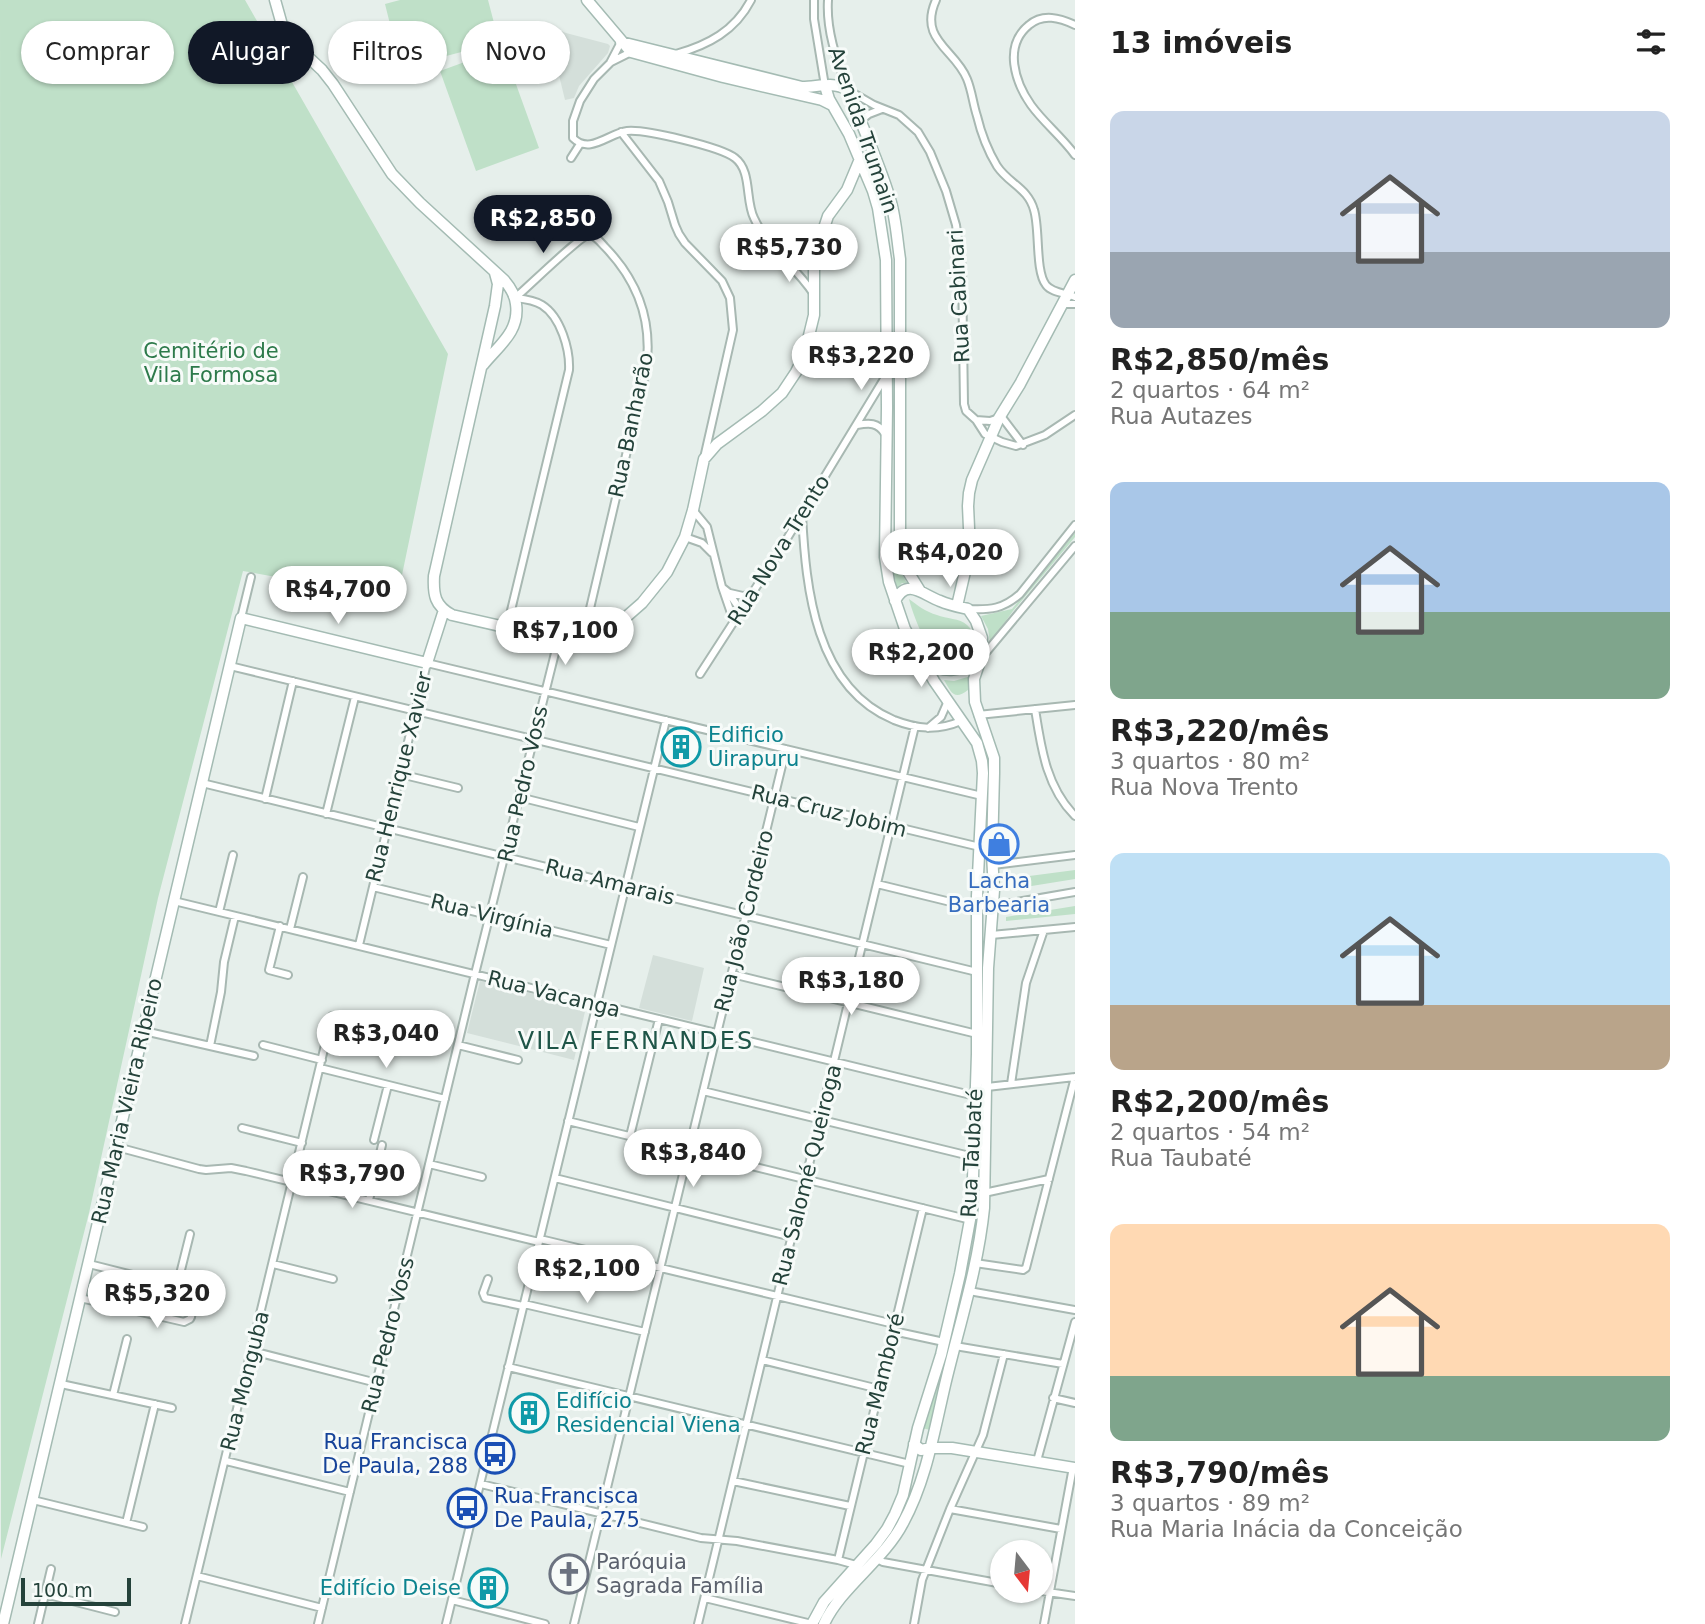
<!DOCTYPE html>
<html lang="pt">
<head>
<meta charset="utf-8">
<style>
  body { margin:0; font-family:"DejaVu Sans",sans-serif; background:#f2f2f2; color:#222; height:100vh; display:flex; flex-direction:column; font-size:26px; white-space:nowrap }
  * { box-sizing:border-box; margin:0 }
  p { font-size:23px; color:#767676 }
  .icon { flex:none; width:38px; height:38px; fill:none; stroke:currentColor; stroke-width:2; stroke-linecap:round; stroke-linejoin:round }
  .map { position:relative; flex:1; overflow:hidden }
  .side { display:flex; flex-direction:column; background:#fff; width:630px }
  .side>* { flex:none }
  .top-card { position:absolute; left:21px; top:21px; width:665px; height:63px; display:flex; gap:14px }
  .needle { width:46px; rotate:164deg }
  .fabs { position:absolute; left:990px; top:1540px; display:grid; gap:14px }
  .fabs a { display:grid; place-items:center; width:63px; height:63px; border-radius:50%; background:#fff; box-shadow:0 2px 5px #0004; font-size:35px }
  .scale { position:absolute; left:21px; bottom:18px; width:110px; box-sizing:border-box; padding-left:7px; border:4px solid #24423a; border-top:0; font-size:19px; line-height:24px; white-space:nowrap; color:#24423a; -webkit-text-stroke:5px #f7fbf9; paint-order:stroke }
  .price { position:absolute; translate:-50% -60px; padding:0 16px; border-radius:24px; background:#fff; color:#222; font-size:23px; line-height:46px; filter:drop-shadow(0 2px 4px #0008) }
  .price::after { content:''; position:absolute; left:50%; top:42px; width:21px; height:16px; margin-left:-10px; background:inherit; clip-path:polygon(0 0,100% 0,50% 100%) }
  .price.current { background:#111827; color:#fff }
  ul { padding:0; list-style:none }
  li { display:grid; align-content:center; gap:14px; height:371px; padding:0 35px }
  li span { display:grid; place-items:center; height:217px; border-radius:14px; color:#555 }
  li>.icon { margin-inline-start:auto }
  span .icon { width:126px; height:126px; fill:#fffc; stroke-width:1 }
  li b { font-size:30px }
  h2 { display:flex; justify-content:space-between; align-items:center; height:84px; padding:0 35px; font-size:30px }
  .tag { padding:0 24px; border-radius:32px; background:#fff; box-shadow:0 2px 5px #0004; font-size:24px; line-height:63px }
  .tag.current { background:#111827; color:#fff }
  main { display:flex; flex:1; min-height:0 }
  .map>svg:first-child { display:block }
  .built { fill:#d4dfda }
  .green { fill:#bfe0c8 }
  .lines { fill:none; stroke-linecap:round; stroke-linejoin:round }
  .street-casing { stroke:#a8b8b2; stroke-width:10 }
  .secondary-casing { stroke:#a4bbb3; stroke-width:13 }
  .street { stroke:#fff; stroke-width:6 }
  .secondary { stroke:#fff; stroke-width:10 }
  .labels { text-anchor:middle; dominant-baseline:central; stroke-width:6; stroke-linejoin:round; paint-order:stroke }
  .street-label { font-size:21px; fill:#24423a; stroke:#f7fbf9 }
  .park-label { font-size:21px; fill:#2d7a4b; stroke:#f7fbf9 }
  .culture-label { font-size:21px; fill:#0d838f; stroke:#f7fbf9; text-anchor:start }
  .shop-label { font-size:21px; fill:#366cbe; stroke:#f7fbf9 }
  .transit-label { font-size:21px; fill:#164399; stroke:#f7fbf9; text-anchor:end }
  .worship-label { font-size:21px; fill:#5b616d; stroke:#f7fbf9; text-anchor:start }
  .quarter-label { font-size:24px; letter-spacing:2px; fill:#1f5548; stroke:#f7fbf9 }
</style>
</head>
<body>
<main>
<div class="map">
<svg width="1075" height="1624" viewBox="0 0 1075 1624">
  <rect width="100%" height="100%" fill="#e6efeb"/>
  <path class="built" d="M546 25 566 33 608 44 610 46 608 53 579 86 574 98 565 100 558 71 538 55 540 29Z
    M653 955 704 968 692 1021 639 1008Z
    M480 981 586 1007 574 1060 467 1033Z"/>
  <path class="green" d="M0 0H245L448 354 397 599 243 571 158 898 89 1213 1 1559Z
    M400 0H488L499 42 401 68 385 4Z
    M503 48 539 148 476 171 440 71Z
    M1075 533V537L1013 611 990 643 988 629 981 616 1012 609Z
    M891 544H894L900 571 907 583H902L897 588 890 556Z
    M909 599C917 605 926 612 937 615 946 619 960 618 967 625 988 644 959 672 938 657 925 646 913 615 909 599Z
    M971 676 968 690C954 701 951 692 944 680L954 681Z
    M1075 870V879L1006 890 1007 879Z
    M1075 906V914L1006 921V917Z
    M940 1378 930 1430 922 1428 935 1388Z"/>
  <g class="lines">
    <g class="street-casing">
      <path id="street" d="M814 0V19L825 86
        M828 0C826 32 837 60 848 90L874 105 899 115 918 132 930 152 946 191 956 225 962 268 964 404 966 411 976 420 990 421 999 418
        M936 0C918 40 955 49 967 79 972 91 973 104 977 116 981 133 988 151 997 166 1009 184 1028 188 1034 210 1040 229 1035 271 1046 285 1052 293 1066 293 1075 297
        M1075 25C1060 18 1043 13 1029 25 1003 46 1015 82 1031 105 1044 123 1062 137 1075 155
        M621 42 610 63 594 79 580 101 573 121V138C590 155 609 133 627 131 645 129 721 147 735 158 752 171 745 200 754 218 767 247 795 266 813 293
        M676 54C708 45 735 31 751 0
        M611 62 631 52
        M860 121 869 114 882 109
        M621 132 659 181 668 202 675 225 679 234 685 243 722 281 730 298 733 330 704 458
        M571 158 580 144
        M785 259 816 257
        M515 298C527 288 579 237 588 235 595 234 601 243 605 247 639 282 653 322 646 370L584 634
        M1063 304H1075
        M1001 416 1023 445
        M976 420 985 434 1002 442 1016 446 1045 435 1075 415
        M857 425C869 423 878 422 885 434
        M693 510 707 527 722 587 734 622
        M802 515C806 589 815 687 894 720 917 729 938 731 961 721
        M685 537 702 543 712 553
        M723 588 728 592 741 611
        M730 593 743 596 751 594
        M968 609C991 610 1003 609 1020 594L1075 525
        M241 618 251 577
        M507 627 569 370C570 350 561 317 542 305 534 300 524 299 515 298
        M983 656 1075 546
        M230 666 980 847
        M700 674 777 555 887 374H899
        M1035 709C1041 747 1046 787 1075 816
        M978 715 1075 705
        M928 728 941 717 948 701
        M400 774 458 788
        M202 783 977 972
        M519 797 639 827
        M265 799 293 681
        M326 814 355 697
        M993 865 1075 855
        M877 884 971 907 994 906 1075 892
        M373 887 611 945
        M174 901 975 1096
        M219 912 233 855
        M280 926 269 970 288 975
        M290 929 303 877
        M991 935 1075 927
        M359 945 427 663 982 796
        M732 974 977 1034
        M144 1031 254 1056
        M263 1045 322 1060
        M458 1045 518 1060
        M210 1046 221 992 224 962 235 916
        M320 1068 445 1099
        M1011 1084 1026 983 1044 930
        M987 1087 1075 1077
        M703 1091 974 1157
        M568 1121 971 1220
        M242 1128 302 1143
        M630 1136 659 1019
        M374 1140 388 1085
        M117 1147 199 1169 206 1170 231 1168 246 1171 539 1242
        M429 1164 482 1177
        M555 1178 792 1237
        M984 1193 1049 1179
        M369 1200 382 1145
        M540 1239 894 1324
        M975 1263 1023 1270 1026 1268 1075 1077
        M273 1264 333 1279
        M488 1279 483 1293 485 1298 523 1306
        M177 1286 190 1234
        M969 1291 1075 1310
        M80 1298 184 1322 190 1319 191 1317 196 1291 89 1264
        M524 1304 645 1332
        M893 1331 944 1342
        M955 1346 1063 1364
        M252 1351 377 1383
        M762 1360 879 1389
        M508 1367 910 1464
        M61 1384 172 1408
        M113 1395 127 1339
        M1053 1398 1075 1403
        M226 1461 350 1492
        M1037 1461 1075 1322
        M733 1481 850 1506
        M481 1484 701 1538 737 1541 838 1560 856 1565
        M33 1500 143 1527
        M950 1509 1061 1529
        M126 1523 155 1404
        M877 1559 883 1562 1003 1584
        M838 1560 923 1208
        M197 1576 322 1608
        M1041 1591 1075 1596
        M45 1594 115 1612
        M705 1598 812 1624
        M452 1600 545 1624
        M38 1624 51 1569
        M185 1624 332 1016
        M318 1624 473 982 559 637
        M446 1624 666 720
        M574 1624 786 749
        M698 1624 915 726
        M914 1624 922 1580 950 1509 983 1435 1004 1354
        M1044 1624 1073 1467"/>
    </g>
    <g class="secondary-casing">
      <path id="secondary" d="M275 0 284 32 291 41 322 70 333 84 392 174 420 203 504 280C510 287 515 294 516 304 520 332 498 346 483 365
        M587 0 631 52 723 77 822 100 832 105
        M621 42 802 87C818 87 835 81 848 90 862 126 879 162 890 199 896 218 897 239 900 259V548L907 570 920 591
        M495 273 498 284 495 306 434 576C433 595 435 606 452 615L544 636 576 637 611 625 626 617 642 603 667 572 685 537 693 510 704 459 717 444 762 411 782 393 796 372 804 356 814 315V270L819 243 828 216 847 190 860 159
        M957 606 970 550 968 506 969 493 972 480 999 418 1020 384 1075 280
        M924 661C946 675 960 671 981 658
        M914 1444 921 1450 931 1448H952L1075 1468
        M3 1624 241 618 427 663 444 610
        M812 1624 824 1602 876 1544 887 1529 895 1514 903 1495 918 1428 941 1355 960 1274 972 1209 977 1054V896L983 773 982 761 977 743 934 681 905 629 889 582 885 557 887 408 886 260 878 208 873 191 849 134 829 99 825 86
        M824 1624C840 1588 884 1560 903 1523 926 1481 934 1432 945 1385 959 1326 978 1268 984 1208L988 968 994 890 992 854 994 773V758L975 702 974 679 981 658 982 638 976 621 968 609C959 607 949 605 940 601 923 595 907 577 895 601"/>
    </g>
    <use href="#street" class="street"/>
    <use href="#secondary" class="secondary"/>
  </g>
  <defs>
    <g id="building-ring" transform="scale(2.0125)"><circle r="9.5" fill="#f7fbf9" stroke="#0f9aa8" stroke-width="1.5"/><path d="M-4-6H4V6H1V3H-1V6H-4ZM-2.5-4.3h1.7v1.8h-1.7ZM.8-4.3h1.7v1.8H.8ZM-2.5-1h1.7V.8h-1.7ZM.8-1h1.7V.8H.8Z" fill="#0f9aa8"/></g>
    <g id="shop-ring" transform="scale(2.0125)"><circle r="9.5" fill="#f7fbf9" stroke="#3f7fe0" stroke-width="1.5"/><path d="M-5-2.5h2.3a2.7 3.5 0 0 1 5.4 0H5L5.5 6h-11ZM-1.5-2.5h3a1.5 2.3 0 0 0-3 0Z" fill="#3f7fe0"/></g>
    <g id="bus-ring" transform="scale(2.0125)"><circle r="9.5" fill="#f7fbf9" stroke="#1a4fb4" stroke-width="1.5"/><path d="M-5-6H5V4H4V6H2V4H-2V6H-4V4H-5ZM-3.5-4V0h7V-4ZM-3.5 1.2v1.5H-2V1.2ZM2 1.2v1.5H3.5V1.2Z" fill="#1a4fb4"/></g>
    <g id="church-ring" transform="scale(2.0125)"><circle r="9.5" fill="#f7fbf9" stroke="#6b7280" stroke-width="1.5"/><path d="M-1.2-6h2.4v3.5h3.3v2.4h-3.3V6h-2.4V-.1h-3.3v-2.4h3.3Z" fill="#6b7280"/></g>
  </defs>
  <g fill-rule="evenodd">
    <use href="#building-ring" x="681" y="747"/>
    <use href="#shop-ring" x="999" y="844"/>
    <use href="#building-ring" x="529" y="1413"/>
    <use href="#bus-ring" x="495" y="1454"/>
    <use href="#bus-ring" x="467" y="1508"/>
    <use href="#church-ring" x="569" y="1574"/>
    <use href="#building-ring" x="488" y="1588"/>
  </g>
  <g class="labels">
    <g class="street-label">
      <text transform="translate(863 130) rotate(71)">Avenida Trumain</text>
      <text transform="translate(959 296) rotate(-93)">Rua Cabinari</text>
      <text transform="translate(631 425) rotate(-78)">Rua Banharão</text>
      <text transform="translate(779 550) rotate(-58)">Rua Nova Trento</text>
      <text transform="translate(399 777) rotate(-76)">Rua Henrique Xavier</text>
      <text transform="translate(523 784) rotate(-77)">Rua Pedro Voss</text>
      <text transform="translate(829 811) rotate(14)">Rua Cruz Jobim</text>
      <text transform="translate(610 882) rotate(14)">Rua Amarais</text>
      <text transform="translate(492 916) rotate(14)">Rua Virgínia</text>
      <text transform="translate(744 921) rotate(-76)">Rua João Cordeiro</text>
      <text transform="translate(554 994) rotate(14)">Rua Vacanga</text>
      <text transform="translate(127 1101) rotate(-77)">Rua Maria Vieira Ribeiro</text>
      <text transform="translate(972 1153) rotate(-87)">Rua Taubaté</text>
      <text transform="translate(807 1175) rotate(-76)">Rua Salomé Queiroga</text>
      <text transform="translate(388 1335) rotate(-76)">Rua Pedro Voss</text>
      <text transform="translate(245 1381) rotate(-76)">Rua Monguba</text>
      <text transform="translate(880 1384) rotate(-76)">Rua Mamboré</text>
    </g>
    <g class="park-label">
      <text x="211" y="351">Cemitério de<tspan x="211" dy="24">Vila Formosa</tspan></text>
    </g>
    <g class="culture-label">
      <text x="708" y="735">Edificio<tspan x="708" dy="24">Uirapuru</tspan></text>
      <text x="556" y="1401">Edifício<tspan x="556" dy="24">Residencial Viena</tspan></text>
      <text x="461" y="1588" text-anchor="end">Edifício Deise</text>
    </g>
    <g class="shop-label">
      <text x="999" y="881">Lacha<tspan x="999" dy="24">Barbearia</tspan></text>
    </g>
    <g class="transit-label">
      <text x="468" y="1442">Rua Francisca<tspan x="468" dy="24">De Paula, 288</tspan></text>
      <text x="494" y="1496" text-anchor="start">Rua Francisca<tspan x="494" dy="24">De Paula, 275</tspan></text>
    </g>
    <g class="worship-label">
      <text x="596" y="1562">Paróquia<tspan x="596" dy="24">Sagrada Família</tspan></text>
    </g>
    <g class="quarter-label">
      <text x="636" y="1041">VILA FERNANDES</text>
    </g>
  </g>
</svg>
<div class="fabs">
<a><svg class="needle" viewBox="-14 -14 28 28"><path d="M0-13l5 13h-10z" fill="#e53935"/><path d="M0 13l5-13h-10z" fill="#767676"/></svg></a>
</div>
<div class="scale">100 m</div>
<b class="price current" style="left:543px;top:255px">R$2,850</b>
<b class="price" style="left:789px;top:284px">R$5,730</b>
<b class="price" style="left:861px;top:392px">R$3,220</b>
<b class="price" style="left:950px;top:589px">R$4,020</b>
<b class="price" style="left:338px;top:626px">R$4,700</b>
<b class="price" style="left:565px;top:667px">R$7,100</b>
<b class="price" style="left:921px;top:689px">R$2,200</b>
<b class="price" style="left:851px;top:1017px">R$3,180</b>
<b class="price" style="left:386px;top:1070px">R$3,040</b>
<b class="price" style="left:693px;top:1189px">R$3,840</b>
<b class="price" style="left:352px;top:1210px">R$3,790</b>
<b class="price" style="left:587px;top:1305px">R$2,100</b>
<b class="price" style="left:157px;top:1330px">R$5,320</b>
<div class="top-card">
<a class="tag">Comprar</a>
<a class="tag current">Alugar</a>
<a class="tag">Filtros</a>
<a class="tag">Novo</a>
</div>
</div>
<section class="side">
<h2>13 imóveis<svg class="icon" aria-label="filters" viewBox="0 0 24 24"><path d="M4 7h16M4 17h16"/><circle cx="9" cy="7" r="2"/><circle cx="15" cy="17" r="2"/></svg></h2>
<ul>
<li><span style="background:linear-gradient(#c9d6e8 65%,#9aa5b1 0)"><svg class="icon" aria-label="home" viewBox="0 0 24 24"><path d="M3 11l9-7 9 7M6 9v11h12V9"/></svg></span><div><b>R$2,850/mês</b><p>2 quartos · 64 m²</p><p>Rua Autazes</p></div></li>
<li><span style="background:linear-gradient(#a9c7e8 60%,#7fa58c 0)"><svg class="icon" aria-label="home" viewBox="0 0 24 24"><path d="M3 11l9-7 9 7M6 9v11h12V9"/></svg></span><div><b>R$3,220/mês</b><p>3 quartos · 80 m²</p><p>Rua Nova Trento</p></div></li>
<li><span style="background:linear-gradient(#bfe0f5 70%,#b9a48a 0)"><svg class="icon" aria-label="home" viewBox="0 0 24 24"><path d="M3 11l9-7 9 7M6 9v11h12V9"/></svg></span><div><b>R$2,200/mês</b><p>2 quartos · 54 m²</p><p>Rua Taubaté</p></div></li>
<li><span style="background:linear-gradient(#ffd9b3 70%,#7fa58c 0)"><svg class="icon" aria-label="home" viewBox="0 0 24 24"><path d="M3 11l9-7 9 7M6 9v11h12V9"/></svg></span><div><b>R$3,790/mês</b><p>3 quartos · 89 m²</p><p>Rua Maria Inácia da Conceição</p></div></li>
</ul>
</section>
</main>
</body>
</html>
